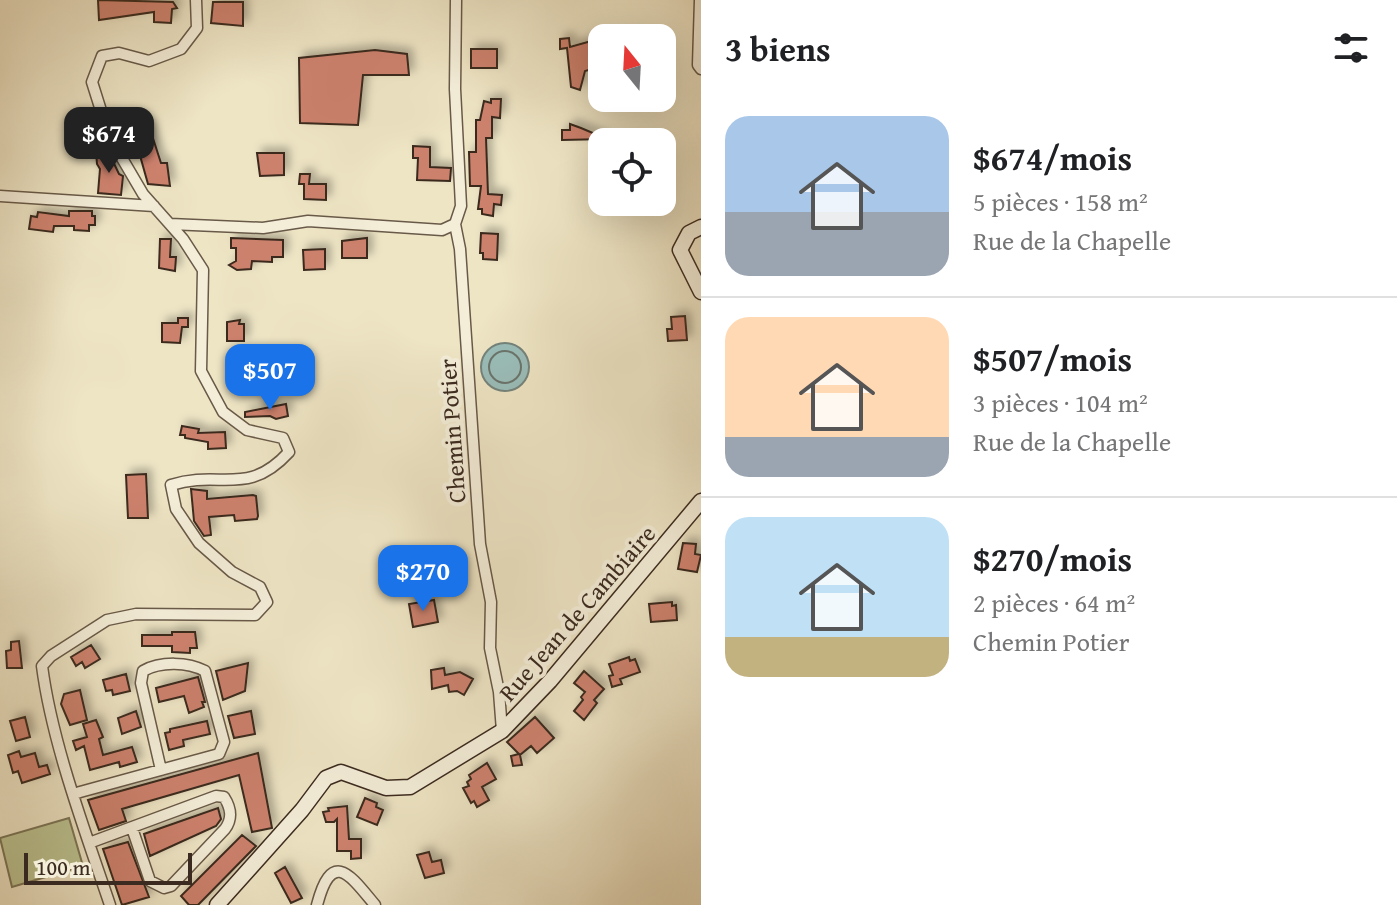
<!DOCTYPE html>
<html lang="fr">
<head>
<meta charset="utf-8">
<style>
  body { margin:0; font-family:"Gentium Book Plus",serif; background:#f6f6f6; color:#202124; height:100vh; display:flex; flex-direction:column; font-size:30px; white-space:nowrap }
  * { box-sizing:border-box; margin:0 }
  p { font-size:26px; color:#757577 }
  .icon { flex:none; width:44px; height:44px; fill:none; stroke:currentColor; stroke-width:2; stroke-linecap:round; stroke-linejoin:round }
  .map { position:relative; flex:1; overflow:hidden }
  .panel { display:flex; flex-direction:column; background:#fff; width:696px }
  .panel>* { flex:none }
  .needle { width:52px; rotate:342deg }
  .fabs { position:absolute; left:588px; top:24px; display:grid; gap:16px }
  .fabs a { display:grid; place-items:center; width:88px; height:88px; border-radius:16px; background:#fff; box-shadow:0 8px 32px #0002; font-size:40px }
  .scale { position:absolute; left:24px; bottom:20px; width:168px; box-sizing:border-box; padding-left:8px; border:4px solid #3b2a1f; border-top:0; font-size:22px; line-height:28px; white-space:nowrap; color:#3b2a1f; -webkit-text-stroke:6px #f4eed9; paint-order:stroke }
  .price { position:absolute; translate:-50% -68px; padding:0 18px; border-radius:16px; background:#1a73e8; color:#fff; font-size:26px; line-height:52px; filter:drop-shadow(0 2px 4px #0008) }
  .price::after { content:''; position:absolute; left:50%; top:48px; width:24px; height:18px; margin-left:-12px; background:inherit; clip-path:polygon(0 0,100% 0,50% 100%) }
  .price.on { background:#222; color:#fff }
  ul { padding:0; list-style:none }
  li { display:flex; align-items:center; gap:24px; height:200px; padding:0 24px }
  li+li { border-top:2px solid #e0e0e0 }
  li span { display:grid; place-items:center; flex:none; width:224px; height:160px; border-radius:24px; color:#555 }
  li>.icon { margin-inline-start:auto }
  span .icon { width:96px; height:96px; fill:#fffc; stroke-width:1 }
  li b { font-size:34px }
  h2 { display:flex; justify-content:space-between; align-items:center; height:96px; padding:0 24px; font-size:34px }
  main { display:flex; flex:1; min-height:0 }
  .map>svg:first-child { display:block }
  .green { fill:#bcc392; stroke:#7c7658; stroke-width:2 }
  .water { fill:#9abeba; stroke:#74837c; stroke-width:2 }
  .lines { fill:none; stroke-linecap:round; stroke-linejoin:round }
  .shore { stroke:#6a746c; stroke-width:2 }
  .building { fill:#cc816d; stroke:#3b2a1f; stroke-width:2; filter:url(#shadow) }
  .minor-casing { stroke:#685948; stroke-width:13 }
  .secondary-casing { stroke:#3b2a1f; stroke-width:17 }
  .minor { stroke:#f4eed9; stroke-width:10 }
  .secondary { stroke:#f4eed9; stroke-width:14 }
  .labels { text-anchor:middle; dominant-baseline:central; stroke-width:8; stroke-linejoin:round; paint-order:stroke }
  .street-label { font-size:24px; fill:#3b2a1f; stroke:#f4eed9 }
</style>
</head>
<body>
<main>
<div class="map">
<svg width="701" height="905" viewBox="0 0 701 905">
  <defs>
    <filter id="shadow"><feDropShadow dx="5" dy="-5" stdDeviation="4" flood-color="#0004"/></filter>
  </defs>
  <rect width="100%" height="100%" fill="#eee5c5"/>
  <filter id="stains"><feTurbulence type="fractalNoise" baseFrequency=".0025" numOctaves="4"/><feColorMatrix values="0 0 0 0 .2 0 0 0 0 .09 0 0 0 0 .02 0 0 0 .5 -.17"/></filter>
  <radialGradient id="worn" r=".72"><stop offset=".6" stop-color="#630" stop-opacity="0"/><stop offset="1" stop-color="#630" stop-opacity=".3"/></radialGradient>
  <path class="green" d="M69 818 83 866 12 887 0 838Z"/>
  <path class="water" d="M481 367a24 24 0 1 1 48 0a24 24 0 1 1-48 0Z"/>
  <g class="lines">
    <path class="shore" d="M489 367a16 16 0 1 1 32 0a16 16 0 1 1-32 0Z"/>
  </g>
  <path class="building" d="M98 0 173 2 177 8 172 9 171 23 154 22V12L99 20Z
    M213 2H243V26L211 23Z
    M569 38 570 47 595 40 602 66 585 71 580 90 571 87 567 48 560 49V39Z
    M471 49H497V68H471Z
    M375 50 407 54 409 75H363L358 125 300 123 299 58Z
    M491 99H501L500 118 492 117V138H486L488 194 502 195 501 205 494 204 493 216 482 214V209H478L481 186H470L469 152H476V120H480L484 101 491 103Z
    M570 124 581 128 607 139 562 140V130H570Z
    M149 126 161 163H167L170 186 148 184 139 152 130 154 125 132Z
    M413 146 430 147V167L451 168 450 181 417 180 418 158H413Z
    M108 151 119 174 123 176 121 195 98 193 100 169 97 164 96 152Z
    M257 153H284V175L260 176Z
    M300 174H310L309 184H326V200L304 199V184H299Z
    M69 211H92V216H95V225H89V231L74 230V226H54L53 232 29 229 31 216 37 217 38 212 69 216Z
    M481 233 498 234 497 260 483 259V253H480Z
    M231 238 283 240V257H272V262L252 261 251 269 237 270 229 265 236 261V248H231Z
    M367 238V258H342V241Z
    M160 239H171L170 257H176L175 271 159 268Z
    M325 249V269L304 270 303 250Z
    M685 316 687 340 668 341 667 329H672L671 317Z
    M178 318H188V327H182L180 343 162 342V323H178Z
    M240 320 239 324H244V341H227V322Z
    M238 362H269L268 395H244V374L238 373Z
    M286 404 288 416 276 419 270 416 245 417V412Z
    M182 426 199 429 198 433 225 432 226 448 208 449V442L185 438V435H180Z
    M146 474 148 518H128L126 475Z
    M191 489 207 491V499L253 495 256 496 258 516 257 519 235 521 234 515 209 517 211 535 204 536 194 521Z
    M683 543 696 544 695 554 701 555 697 572 678 569Z
    M434 600 438 622 413 627 409 604Z
    M672 602V606L676 605 677 620 651 622 649 604Z
    M172 632H195L197 648H190V653L172 652V646H142V635H172Z
    M19 641 22 668H7L6 651 11 650V642Z
    M91 645 100 659 85 668 82 662 76 666 71 657Z
    M629 657 630 661 635 659 640 672 620 679 622 684 612 687 609 676 613 675 609 664Z
    M248 663 245 691 223 700 216 671Z
    M444 668 445 675 460 672 473 679 464 695 457 691 449 692 448 685 432 689 431 670Z
    M584 671 604 689 594 700 597 703 584 720 574 711 583 700 581 697 585 692 574 683Z
    M126 674 130 691 113 695 112 690 106 691 103 680Z
    M198 677 205 702H202L204 707 189 713 184 696 159 702 156 688Z
    M80 690 87 720 70 725 61 704 64 694Z
    M136 711 141 727 122 734 118 718Z
    M251 711 255 734 234 738 228 716Z
    M25 717 30 737 16 741 10 721Z
    M535 717 554 738 537 753 531 746 520 755 522 765 513 766 511 756 519 754 507 742Z
    M96 720 103 737 99 739 103 755 132 747 137 762 120 767 119 762 90 770 84 746 76 750 73 741 87 737 83 724Z
    M207 721 210 734 183 740 184 746 169 750 165 733 170 732V729Z
    M19 751 21 757 35 753 39 767 47 765 50 774 22 783 18 771 13 773 8 755Z
    M258 753 272 828 252 832 239 775 122 809 126 821 99 830 88 800Z
    M487 763 496 779 482 787 489 800 477 807 474 801 471 803 463 788 469 786 467 782 471 779 469 775Z
    M365 798 377 803 376 807 383 810 377 825 357 817Z
    M347 806 349 839H361V858L351 859V851H337V819L334 822H326L323 812 329 811 328 808Z
    M218 808 221 819 216 826 150 856 144 834Z
    M242 835 256 846 198 905H189L181 896Z
    M128 842 149 897 122 905 103 849Z
    M429 852 432 862 441 860 444 873 425 878 417 855Z
    M285 867 302 898 291 903 275 873Z"/>
  <g class="lines">
    <g class="minor-casing">
      <path id="minor" d="M700 0 698 65 701 69
        M0 196 154 206
        M170 224 263 228 308 221 442 230 455 224 461 206 455 89 456 0
        M455 224 460 249 480 544 491 602 490 648 499 692 502 731
        M74 794 80 792 219 754 224 742 205 671C188 662 161 661 143 671L141 683 161 770
        M89 843 216 796 224 797C231 808 233 818 225 829L171 886 164 888 150 881 132 828
        M110 905C85 831 52 743 42 666L51 656 107 620 136 614 255 615 267 602 260 587 232 572 199 543 176 509 171 485C220 469 247 498 289 452L283 438 247 430 223 412 201 371 203 270 183 239 143 194 109 136 92 82 102 56 119 53 149 61 181 49 197 28 196 0
        M317 905C332 848 350 875 375 905"/>
    </g>
    <g class="secondary-casing">
      <path id="secondary" d="M701 227 689 233 680 250 701 292
        M217 905 302 810 326 778 341 772 386 788 410 787 502 731 550 681 701 501"/>
    </g>
    <use href="#minor" class="minor"/>
    <use href="#secondary" class="secondary"/>
  </g>
  <g class="labels">
    <g class="street-label">
      <text transform="translate(452 431) rotate(-94)">Chemin Potier</text>
      <text transform="translate(577 613) rotate(-49)">Rue Jean de Cambiaire</text>
    </g>
  </g>
  <rect width="100%" height="100%" filter="url(#stains)"/>
  <rect width="100%" height="100%" fill="url(#worn)"/>
</svg>
<div class="fabs">
<a><svg class="needle" viewBox="-14 -14 28 28"><path d="M0-13l5 13h-10z" fill="#e53935"/><path d="M0 13l5-13h-10z" fill="#757577"/></svg></a>
<a><svg class="icon" aria-label="locate" viewBox="0 0 24 24"><circle cx="12" cy="12" r="6"/><path d="M12 2v4M12 18v4M2 12h4M18 12h4"/></svg></a>
</div>
<div class="scale">100 m</div>
<b class="price on" style="left:109px;top:175px">$674</b>
<b class="price" style="left:270px;top:412px">$507</b>
<b class="price" style="left:423px;top:613px">$270</b>
</div>
<section class="panel">
<h2>3 biens<svg class="icon" aria-label="filters" viewBox="0 0 24 24"><path d="M4 7h16M4 17h16"/><circle cx="9" cy="7" r="2"/><circle cx="15" cy="17" r="2"/></svg></h2>
<ul>
<li><span style="background:linear-gradient(#a9c7e8 60%,#9aa5b1 0)"><svg class="icon" aria-label="home" viewBox="0 0 24 24"><path d="M3 11l9-7 9 7M6 9v11h12V9"/></svg></span><div><b>$674/mois</b><p>5 pièces · 158 m²</p><p>Rue de la Chapelle</p></div></li>
<li><span style="background:linear-gradient(#ffd9b3 75%,#9aa5b1 0)"><svg class="icon" aria-label="home" viewBox="0 0 24 24"><path d="M3 11l9-7 9 7M6 9v11h12V9"/></svg></span><div><b>$507/mois</b><p>3 pièces · 104 m²</p><p>Rue de la Chapelle</p></div></li>
<li><span style="background:linear-gradient(#bfe0f5 75%,#c2b280 0)"><svg class="icon" aria-label="home" viewBox="0 0 24 24"><path d="M3 11l9-7 9 7M6 9v11h12V9"/></svg></span><div><b>$270/mois</b><p>2 pièces · 64 m²</p><p>Chemin Potier</p></div></li>
</ul>
</section>
</main>
</body>
</html>
